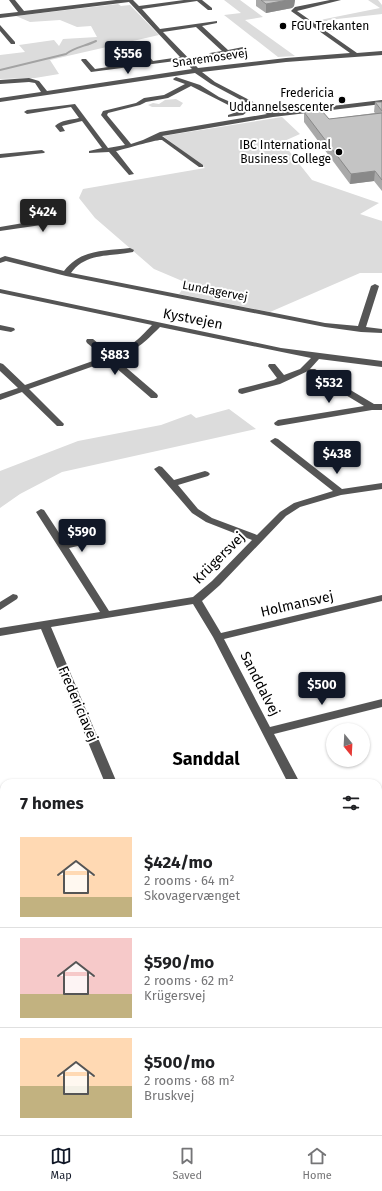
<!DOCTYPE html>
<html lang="en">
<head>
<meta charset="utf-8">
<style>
  body { margin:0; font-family:"Fira Sans",sans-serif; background:#f6f6f6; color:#202124; height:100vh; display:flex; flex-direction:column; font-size:15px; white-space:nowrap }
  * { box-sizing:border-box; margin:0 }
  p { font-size:13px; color:#757577 }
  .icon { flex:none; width:22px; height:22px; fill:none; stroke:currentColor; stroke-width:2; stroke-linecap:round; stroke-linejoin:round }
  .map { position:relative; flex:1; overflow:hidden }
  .side { position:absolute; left:0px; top:779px; width:382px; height:356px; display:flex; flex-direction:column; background:#fff; border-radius:12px 12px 0 0; box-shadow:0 1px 3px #0004 }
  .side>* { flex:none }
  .needle { width:26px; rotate:162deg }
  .tools { position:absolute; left:326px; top:723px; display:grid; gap:8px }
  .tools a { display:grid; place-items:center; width:44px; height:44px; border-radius:50%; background:#fff; box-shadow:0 1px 3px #0004; font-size:20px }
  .price { position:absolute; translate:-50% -34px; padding:0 9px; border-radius:4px; background:#111827; color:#fff; font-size:13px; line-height:26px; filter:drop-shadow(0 1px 2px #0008) }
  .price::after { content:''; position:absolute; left:50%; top:24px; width:12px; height:9px; margin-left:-6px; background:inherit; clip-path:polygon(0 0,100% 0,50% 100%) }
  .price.on { background:#222; color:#fff }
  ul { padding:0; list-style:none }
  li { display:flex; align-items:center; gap:12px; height:100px; padding:0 20px }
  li+li { border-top:1px solid #e0e0e0 }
  li span { display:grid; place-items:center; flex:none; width:112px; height:80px; border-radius:0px; color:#555 }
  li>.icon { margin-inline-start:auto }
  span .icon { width:48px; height:48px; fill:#fffc; stroke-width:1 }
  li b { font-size:17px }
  h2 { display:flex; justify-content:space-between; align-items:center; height:48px; padding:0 20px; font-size:17px }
  .dock { display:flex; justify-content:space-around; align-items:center; height:56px; border-top:1px solid #e0e0e0; background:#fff; font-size:11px; color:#757577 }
  .dock a { display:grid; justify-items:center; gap:2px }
  .dock .on { color:#111827 }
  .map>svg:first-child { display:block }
  .green { fill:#dcdcdc }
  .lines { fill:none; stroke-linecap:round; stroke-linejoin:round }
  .stream { stroke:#a3a3a3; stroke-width:2 }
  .minor { fill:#555; fill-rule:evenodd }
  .wall { fill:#a9a9a9 }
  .shaded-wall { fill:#898989 }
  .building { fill:#c4c4c4; stroke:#898989 }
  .poi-dot { fill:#000; stroke:#fff; stroke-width:1.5 }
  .labels { text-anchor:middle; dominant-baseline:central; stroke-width:4; stroke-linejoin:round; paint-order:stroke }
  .far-poi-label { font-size:12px; fill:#000; stroke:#fff; text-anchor:end }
  .far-street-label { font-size:12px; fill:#000; stroke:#fff }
  .street-label { font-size:14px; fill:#000; stroke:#fff }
  .district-label { font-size:18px; font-weight:bold; fill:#000; stroke:#fff }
</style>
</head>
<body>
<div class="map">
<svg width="382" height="1135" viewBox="0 0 382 1135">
  <rect width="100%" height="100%" fill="#fff"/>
  <path class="green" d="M224 0H240L263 17 245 20 295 56 278 57 224 15 241 13Z
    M368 0H378L382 5V14L328 20 324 24 325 28 336 31 329 32 311 20 315 21 380 8Z
    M118 4 121 6 130 5 159 35 50 60 59 74 35 78 0 79V55L25 52 19 45 54 40 59 46 63 39 97 37 91 26 77 27 60 20 30 22 16 16Z
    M176 99 183 103 180 107H152L148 105 153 103 159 104 165 100Z
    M282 117 300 134 282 142 312 180 379 203 360 214 382 221V273H360L270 312 179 294 187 283 154 269 95 218 79 198 83 189 205 168 163 136Z
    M229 409 256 429 62 472 20 494 0 508V471L78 441 161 425 191 414 196 418Z"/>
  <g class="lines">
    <path class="stream" d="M0 70 66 54C75 47 86 46 96 41"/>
    <path class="minor" d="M9 0H15L24 11 116 0H133L139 6 184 0H202L212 8V10H208L197 1 142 9 160 29 217 21V23L202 26 228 50 243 47 246 49 212 56 209 54 210 53 222 51 196 27 163 32 198 68 286 58 350 53 291 11 295 7 330 0H341L297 11 357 53 382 51V55L286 62 202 72 215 82 274 113 382 100V104L273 117 162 136 203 165V167H199L162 140C157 139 125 149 116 151L134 174 129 175 109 152 89 153V151L102 148 82 121 62 126 65 131 60 132 55 126C61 120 71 120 79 118L71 107 27 114 24 112 27 110 75 104 108 148 125 145 101 115 103 111 136 103 144 98 164 95 185 84 174 80 173 79 176 77 200 85 219 97 244 108 247 112 243 115 228 117V115L240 111 191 86 168 98 146 102 140 105 108 113 107 115 131 144 143 140 160 132 267 114 211 84 195 73 0 102V98L41 92 35 83 29 82 0 84V80L29 78 39 81 47 91 192 69 183 60 91 72 81 60 82 59H86L95 69 148 61 137 48 140 46 153 61 180 57 129 2 0 18V14L18 12Z
      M0 25 15 42V44H11L0 31Z
      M42 150 45 152 44 153 0 158V154Z
      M34 204H40L49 222 48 224 0 231V227L41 220 33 206Z
      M130 248 134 250 133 252C111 257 86 252 71 273L325 323 358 326 371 286 375 284 379 286 366 327 382 329V333L361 332 325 327 66 276 6 261 0 263V258L5 256 64 271C81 249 104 251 130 248Z
      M0 289 281 348 382 361V367L319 359 310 369H315L374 404H382V410H372L278 426 275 425 274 423 278 420 364 406 309 373 308 371 280 384 242 394 239 393 238 391 239 389 274 380 277 378 268 366 269 364H275L284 375 300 369 311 358 160 327C144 343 137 350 115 358L157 394 158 396 157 398H151L108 361 29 389 64 424 63 426H57L22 392 0 400V394L18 388 0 371V363L3 364 25 385 104 357 87 343 86 341 87 339H93L111 354C130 348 138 340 152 325L0 293Z
      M0 325 14 328 15 330 11 332 0 330Z
      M275 438 278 439 342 489 382 483V489L341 495 300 507 286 516 220 585 202 601 221 633 382 595V601L224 639 270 727 382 699V707L274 734 300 783H288L213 637 193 604 51 627 117 783H105L41 629 0 636V628L100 612 36 512 41 509 44 510 65 542 97 536 100 537 102 539 100 541 69 548 109 611 193 597 212 581 252 540 206 522 192 513 154 469 159 466 162 467 174 480 205 471 208 472 210 474 208 476 178 485 198 509 212 518 257 535 280 512 294 503 333 491 272 443 270 441Z
      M13 594 17 595 18 597 17 599 0 610V602Z
      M382 822V832L378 833V823Z
      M378 919 382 920V934L378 933Z
      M4 970V982L0 983V971Z
      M0 1045 4 1046V1070L0 1069Z
      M17 1131H31L32 1135H18Z
      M254 1131H268L270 1135H256Z"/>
  </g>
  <path class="wall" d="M256 0H295L294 6 292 8 266 13 256 6Z
    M375 102H382V191L374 181 350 184 304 122V112L329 119 375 113 374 112Z"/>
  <path class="shaded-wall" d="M288 0H295L294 6 292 8 266 13V4Z
    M375 171 374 181 350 184 351 174Z"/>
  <path class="building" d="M261 0H288L266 4Z
    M375 102H382V111Z
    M322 111 329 119 382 113V180L375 171 351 174 304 112Z"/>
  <g class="poi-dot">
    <circle cx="283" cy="26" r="4"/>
    <circle cx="342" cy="100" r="4"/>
    <circle cx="339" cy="152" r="4"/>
  </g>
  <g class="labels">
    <g class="far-poi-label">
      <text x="291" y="26" text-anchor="start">FGU Trekanten</text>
      <text x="334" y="93">Fredericia<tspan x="334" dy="14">Uddannelsescenter</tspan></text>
      <text x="331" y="145">IBC International<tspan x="331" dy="14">Business College</tspan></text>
    </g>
    <g class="far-street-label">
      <text transform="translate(210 58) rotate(-8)">Snaremosevej</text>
      <text transform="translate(215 291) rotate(11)">Lundagervej</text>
    </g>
    <g class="street-label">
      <text transform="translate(193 319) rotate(11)">Kystvejen</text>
      <text transform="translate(219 558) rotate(-45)">Krügersvej</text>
      <text transform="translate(297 604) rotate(-13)">Holmansvej</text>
      <text transform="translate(260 684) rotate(63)">Sanddalvej</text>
      <text transform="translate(78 704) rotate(67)">Fredericiavej</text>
    </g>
    <g class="district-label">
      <text x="206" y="759">Sanddal</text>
    </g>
  </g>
</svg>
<div class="tools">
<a><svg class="needle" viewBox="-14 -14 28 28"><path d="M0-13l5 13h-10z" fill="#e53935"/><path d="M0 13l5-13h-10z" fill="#757577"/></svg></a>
</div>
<b class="price" style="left:128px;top:75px">$556</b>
<b class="price on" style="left:43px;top:233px">$424</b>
<b class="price" style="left:115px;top:376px">$883</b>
<b class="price" style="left:329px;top:404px">$532</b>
<b class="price" style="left:337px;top:475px">$438</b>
<b class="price" style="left:82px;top:553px">$590</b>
<b class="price" style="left:322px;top:706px">$500</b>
<section class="side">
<h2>7 homes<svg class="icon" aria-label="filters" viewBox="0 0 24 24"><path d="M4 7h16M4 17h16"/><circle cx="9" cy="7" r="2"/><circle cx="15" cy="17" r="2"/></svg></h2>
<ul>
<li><span style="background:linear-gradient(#ffd9b3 75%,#c2b280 0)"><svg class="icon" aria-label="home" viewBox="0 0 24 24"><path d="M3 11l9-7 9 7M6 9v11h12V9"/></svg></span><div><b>$424/mo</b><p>2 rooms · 64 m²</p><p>Skovagervænget</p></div></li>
<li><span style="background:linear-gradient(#f6c9c9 70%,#c2b280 0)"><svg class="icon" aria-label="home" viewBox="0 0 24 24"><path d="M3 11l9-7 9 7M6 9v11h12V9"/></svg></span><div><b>$590/mo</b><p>2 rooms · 62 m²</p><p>Krügersvej</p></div></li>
<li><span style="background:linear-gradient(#ffd9b3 60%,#c2b280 0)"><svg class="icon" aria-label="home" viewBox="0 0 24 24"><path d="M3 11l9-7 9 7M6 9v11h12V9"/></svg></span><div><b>$500/mo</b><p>2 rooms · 68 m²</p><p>Bruskvej</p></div></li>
</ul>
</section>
</div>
<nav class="dock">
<a class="on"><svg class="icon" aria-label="map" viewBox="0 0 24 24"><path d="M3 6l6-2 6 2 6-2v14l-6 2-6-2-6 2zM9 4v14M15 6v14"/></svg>Map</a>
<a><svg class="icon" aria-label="saved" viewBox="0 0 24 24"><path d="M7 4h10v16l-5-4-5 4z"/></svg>Saved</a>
<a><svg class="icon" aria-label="home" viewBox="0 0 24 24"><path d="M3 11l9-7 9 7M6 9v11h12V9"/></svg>Home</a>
</nav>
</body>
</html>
